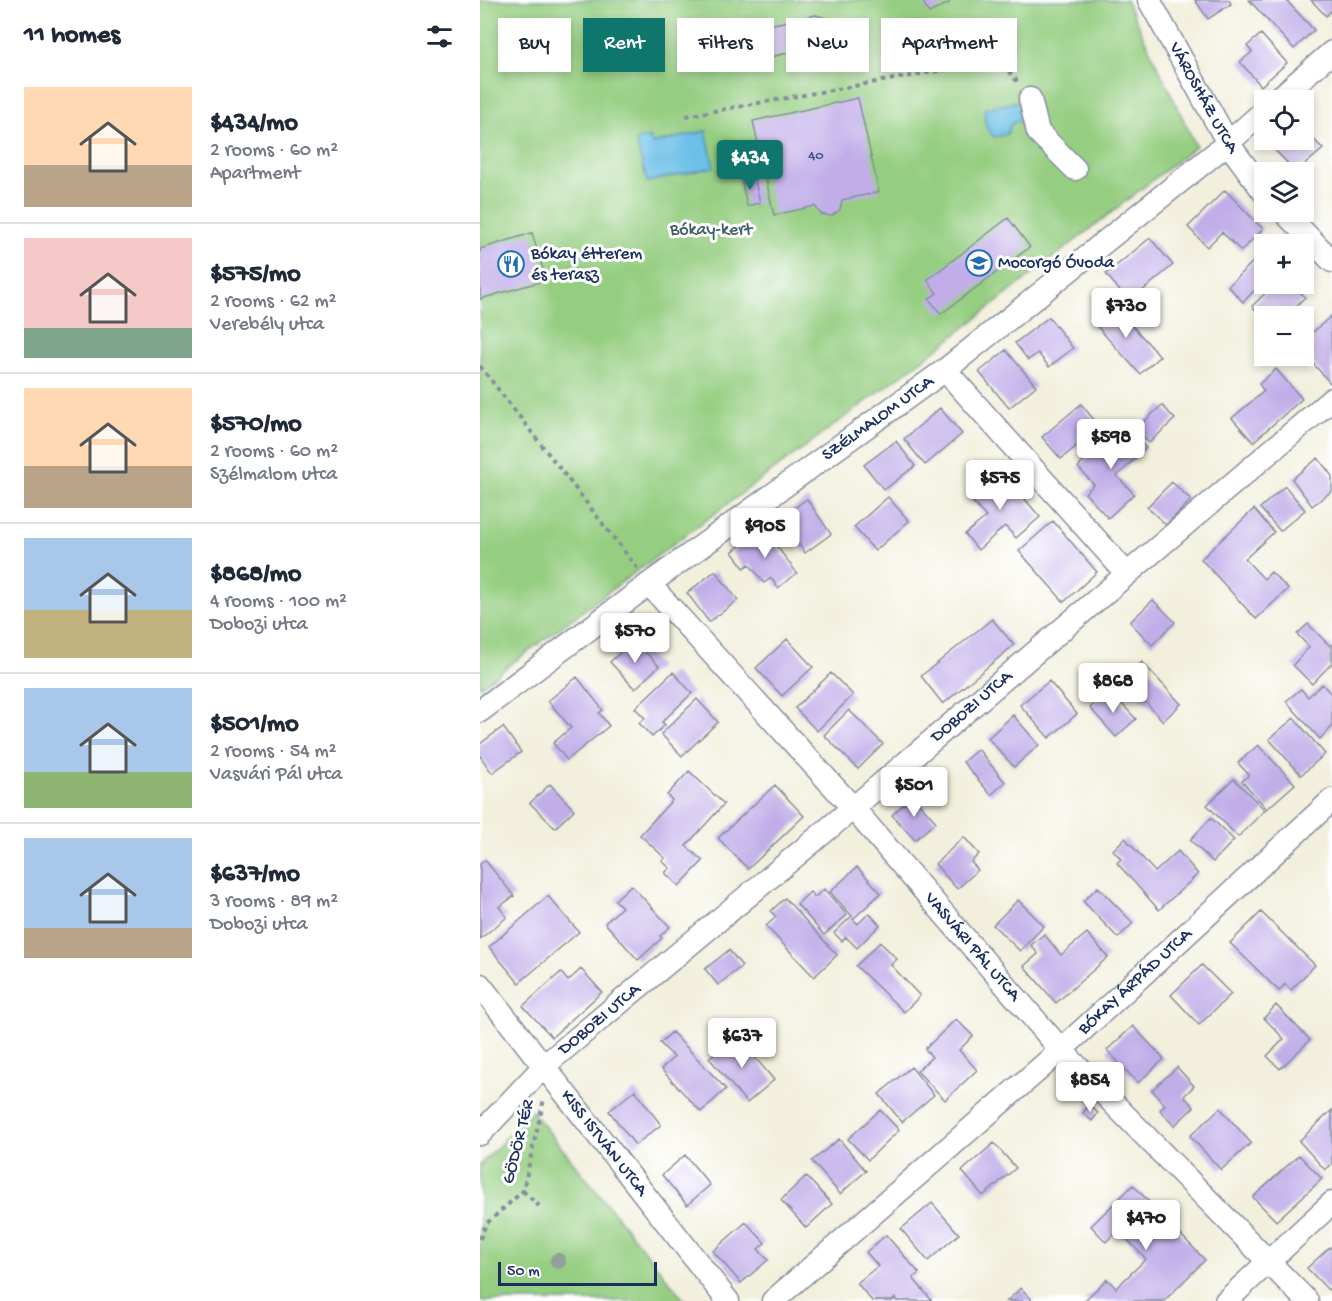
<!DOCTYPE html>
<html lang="en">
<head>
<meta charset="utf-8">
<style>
  body { margin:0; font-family:"Gochi Hand",sans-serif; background:#f2f2f3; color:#1f2937; height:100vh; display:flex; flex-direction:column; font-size:22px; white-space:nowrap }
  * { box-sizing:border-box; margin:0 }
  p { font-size:20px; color:#747a83 }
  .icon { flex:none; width:33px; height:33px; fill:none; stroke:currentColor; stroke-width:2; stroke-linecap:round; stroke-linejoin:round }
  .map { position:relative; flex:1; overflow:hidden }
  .panel { display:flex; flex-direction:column; background:#fff; width:480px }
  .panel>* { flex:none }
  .guide { position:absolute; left:18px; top:18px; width:570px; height:54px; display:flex; gap:12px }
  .buttons { position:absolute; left:774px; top:90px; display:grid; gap:12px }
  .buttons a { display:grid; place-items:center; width:60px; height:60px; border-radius:0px; background:#fff; box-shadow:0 3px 9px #0003; font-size:30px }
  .scale { position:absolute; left:18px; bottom:15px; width:159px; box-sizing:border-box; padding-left:6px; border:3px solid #1b2f5e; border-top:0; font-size:16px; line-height:21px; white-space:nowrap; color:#1b2f5e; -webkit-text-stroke:4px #fff; paint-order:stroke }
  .price { position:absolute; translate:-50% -51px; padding:0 14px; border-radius:6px; background:#fff; color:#222; font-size:20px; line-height:39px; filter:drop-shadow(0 2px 3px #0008) }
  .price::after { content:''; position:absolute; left:50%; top:36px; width:18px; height:14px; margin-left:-9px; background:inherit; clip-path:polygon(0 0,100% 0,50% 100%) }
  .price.active { background:#0f766e; color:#fff }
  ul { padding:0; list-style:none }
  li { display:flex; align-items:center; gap:18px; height:150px; padding:0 24px }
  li+li { border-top:2px solid #e0e1e3 }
  li span { display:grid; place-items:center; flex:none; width:168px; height:120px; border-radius:0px; color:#555 }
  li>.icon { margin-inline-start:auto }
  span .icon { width:72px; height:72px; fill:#fffc; stroke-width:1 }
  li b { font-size:26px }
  h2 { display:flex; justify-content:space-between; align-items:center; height:72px; padding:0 24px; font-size:26px }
  .chip { padding:0 21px; border-radius:0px; background:#fff; box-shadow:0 3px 9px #0003; font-size:21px; line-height:54px }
  .chip.active { background:#0f766e; color:#fff }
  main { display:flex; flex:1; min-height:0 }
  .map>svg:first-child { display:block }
  .green { fill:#95ce81; stroke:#587e70; stroke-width:1.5 }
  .water { fill:#6cc0e8; stroke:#4478a3; stroke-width:1.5 }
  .building { fill:#c1aee9 }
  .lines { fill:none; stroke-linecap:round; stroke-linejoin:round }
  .minor-casing { stroke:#868f9d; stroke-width:25 }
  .path { stroke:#868f9d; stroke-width:4; stroke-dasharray:4.5 4.5; stroke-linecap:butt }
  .minor { stroke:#fff; stroke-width:22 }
  .tree { fill:#90a09c }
  .labels { text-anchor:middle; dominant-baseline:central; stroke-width:6; stroke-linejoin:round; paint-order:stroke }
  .number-label { font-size:15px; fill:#444f81 }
  .street-label { font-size:18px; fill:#1b2f5e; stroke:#fff }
  .park-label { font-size:18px; fill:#405f68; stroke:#fff }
  .poi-label { font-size:18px; fill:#1b2f5e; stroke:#fff; text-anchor:start }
</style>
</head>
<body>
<main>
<section class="panel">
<h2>11 homes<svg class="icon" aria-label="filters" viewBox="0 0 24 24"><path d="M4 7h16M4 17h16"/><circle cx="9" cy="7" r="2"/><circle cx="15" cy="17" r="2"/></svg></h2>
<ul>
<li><span style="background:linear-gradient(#ffd9b3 65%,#b9a48a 0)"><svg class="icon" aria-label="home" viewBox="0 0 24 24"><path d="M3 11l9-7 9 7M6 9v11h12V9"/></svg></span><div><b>$434/mo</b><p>2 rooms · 60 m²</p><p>Apartment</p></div></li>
<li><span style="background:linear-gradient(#f6c9c9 75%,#7fa58c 0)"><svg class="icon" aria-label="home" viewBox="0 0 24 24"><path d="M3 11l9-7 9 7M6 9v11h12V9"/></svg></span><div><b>$575/mo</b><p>2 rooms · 62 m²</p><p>Verebély utca</p></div></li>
<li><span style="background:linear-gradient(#ffd9b3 65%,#b9a48a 0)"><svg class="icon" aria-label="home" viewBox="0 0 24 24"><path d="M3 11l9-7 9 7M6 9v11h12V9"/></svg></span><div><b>$570/mo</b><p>2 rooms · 60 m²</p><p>Szélmalom utca</p></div></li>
<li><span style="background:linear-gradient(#a9c7e8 60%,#c2b280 0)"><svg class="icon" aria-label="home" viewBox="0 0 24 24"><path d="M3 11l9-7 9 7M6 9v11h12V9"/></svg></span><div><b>$868/mo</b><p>4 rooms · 100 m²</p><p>Dobozi utca</p></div></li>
<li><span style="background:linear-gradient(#a9c7e8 70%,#8fb573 0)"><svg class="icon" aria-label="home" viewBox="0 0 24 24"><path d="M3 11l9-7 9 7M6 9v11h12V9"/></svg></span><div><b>$501/mo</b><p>2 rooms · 54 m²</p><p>Vasvári Pál utca</p></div></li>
<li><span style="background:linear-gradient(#a9c7e8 75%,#b9a48a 0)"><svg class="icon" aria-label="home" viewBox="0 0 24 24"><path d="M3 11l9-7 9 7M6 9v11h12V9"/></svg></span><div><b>$637/mo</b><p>3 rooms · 89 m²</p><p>Dobozi utca</p></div></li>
</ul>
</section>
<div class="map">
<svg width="852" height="1301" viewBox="0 0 852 1301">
  <rect width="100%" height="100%" fill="#fff"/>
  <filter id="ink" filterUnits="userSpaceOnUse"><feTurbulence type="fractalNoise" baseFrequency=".0167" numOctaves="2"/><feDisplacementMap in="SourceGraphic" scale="12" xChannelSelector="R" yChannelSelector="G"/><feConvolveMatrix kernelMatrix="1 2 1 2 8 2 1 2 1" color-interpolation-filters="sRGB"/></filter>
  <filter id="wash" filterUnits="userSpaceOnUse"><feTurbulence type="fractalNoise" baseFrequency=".008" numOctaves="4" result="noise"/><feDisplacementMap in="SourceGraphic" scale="24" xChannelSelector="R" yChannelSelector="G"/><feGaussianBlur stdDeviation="1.35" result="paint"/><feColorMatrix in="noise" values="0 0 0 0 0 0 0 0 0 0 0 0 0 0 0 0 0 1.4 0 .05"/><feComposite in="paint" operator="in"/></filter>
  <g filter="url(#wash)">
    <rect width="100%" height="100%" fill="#f2efdc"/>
    <path class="green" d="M0 0H646L716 146 457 349 0 687Z
      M52 1111 205 1301H0V1165Z"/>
    <path class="water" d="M542 100 550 116 531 124 527 134 514 137C505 128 504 122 505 109 518 104 530 105 542 100Z
      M226 131 234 167 167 182 156 140 170 137 172 144Z"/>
    <g id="blocks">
      <path class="building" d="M442 0H468L469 3 449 13Z
        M715 0H749L751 4 728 19Z
        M769 0H806L834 30 814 49Z
        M831 0H852V10L846 16Z
        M336 15 350 19 356 42 334 47 335 50 309 57 308 53 282 59 275 28Z
        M374 20 380 43 362 48 356 25Z
        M781 34 807 63 781 86 760 62 772 52 767 46Z
        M378 98 399 192 362 200 360 210 351 216 341 214 335 206 294 215 273 121Z
        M824 129 843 149 816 172 795 150 807 140H824Z
        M274 176 280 203 267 206 261 179Z
        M745 190 783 229 761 251 742 232 727 247 708 227Z
        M528 218 550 247 461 314 449 299 457 293 447 280Z
        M52 233 66 280 0 299V249Z
        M670 238 693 265 649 302 626 274Z
        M781 254 784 258V281L763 302 748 286Z
        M795 284H812L825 297 806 316H784V319L772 306Z
        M632 304 680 356 660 374 613 322Z
        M851 316 852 382 850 383 824 353V340Z
        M569 317 593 348 569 367 558 353 548 360 535 343Z
        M526 350 556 386 529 408 499 372Z
        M796 369 822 399 773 442 752 418 784 391 779 384Z
        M601 404 620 427 581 459 562 437Z
        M682 405 695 419 669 443 656 429Z
        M460 408 482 434 445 465 424 439Z
        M644 424 666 448 637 476 654 494 628 518 605 493 614 485 598 467Z
        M416 441 435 466 404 490 384 465Z
        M838 458 852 476V491L832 506 812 479Z
        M521 471 560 517 536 538 525 526 498 550 485 534 506 517 489 498Z
        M692 482 711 500 686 525 667 507Z
        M805 486 825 510 800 531 780 508Z
        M408 497 429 521 395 551 374 527Z
        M327 499 351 534 325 553 300 518Z
        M774 509 794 532 765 559 784 579 791 572 808 589 776 619 721 559Z
        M573 521 617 572 584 602 539 551Z
        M283 528 317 573 298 588 291 578 284 583 269 564 264 568 252 552Z
        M235 571 258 600 229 622 207 593Z
        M673 600 695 622 672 645 650 622Z
        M512 619 534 645 463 704 441 676Z
        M828 624 850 646 852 644V663L832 684 813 665 829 647 817 634Z
        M307 639 333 667 302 696 276 668Z
        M154 640 179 666 155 689 130 662Z
        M662 662 701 704 683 721 644 679Z
        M193 672 212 693 182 722 185 725 172 737 159 723 165 718 155 708Z
        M351 673 373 695 337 731 315 708Z
        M97 677 123 710 119 713 129 726 87 760 73 743 91 728 68 701Z
        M569 681 597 714 569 738 540 705Z
        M842 684 852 695V727L840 739 806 701 821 689 828 697Z
        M629 690 656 719 636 737 610 708Z
        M217 699 238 722 202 756 181 734Z
        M369 710 403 744 378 769 344 735Z
        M533 715 559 745 534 767 508 738Z
        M814 718 845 754 821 775 789 739Z
        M23 727 41 752 12 773 0 756V744Z
        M778 745 815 784 787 809 762 781 769 775 758 763Z
        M498 749 525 782 511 795 483 762Z
        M209 771 244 804 206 846 223 861 199 886 185 873 190 868 182 861 185 858 160 835 192 800 187 795Z
        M754 779 785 810 758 837 727 805Z
        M70 784 94 810 75 828 50 803Z
        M295 785 324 816 268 869 238 838Z
        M433 796 456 822 435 840 412 815Z
        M731 818 754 840 733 862 710 840Z
        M484 837 499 854 491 862 498 870 477 889 455 864Z
        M645 838 675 872 698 851 718 874 679 910 637 863 641 859 633 850Z
        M5 860 34 896 19 907 27 917 0 939V864Z
        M377 867 401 893 373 919 378 924 389 913 400 925 377 948 366 937 362 941 354 933 372 916 350 892Z
        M151 885 190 927 180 936 182 938 158 960 125 923 142 907 135 900Z
        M618 887 653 923 638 938 603 901Z
        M344 889 367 915 344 935 317 904 330 892 335 897Z
        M68 896 99 932 39 983 9 947Z
        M305 898 357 955 334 977 286 926 296 917 291 911Z
        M538 900 564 926 540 951 513 925Z
        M781 912 835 965 811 990 805 984 799 991 750 943Z
        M607 933 628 957 576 1003 544 966 558 954 551 945 564 934 581 955Z
        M400 942 417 959 411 965 440 996 424 1012 376 966Z
        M249 950 262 966 238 985 225 969Z
        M722 965 751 994 719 1025 691 995Z
        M101 969 122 992 72 1037 43 1006 81 972 88 981Z
        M796 1005 830 1040 800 1069 787 1056 804 1039 784 1018Z
        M476 1019 493 1036 479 1050 497 1070 465 1100 437 1071 452 1057 445 1049Z
        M653 1026 684 1059 658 1083 627 1050Z
        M192 1032 246 1089 221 1112 181 1069 194 1057 180 1043Z
        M256 1035 294 1080 267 1103 229 1058Z
        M431 1067 454 1095 422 1122 399 1094Z
        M697 1067 714 1086 704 1096 714 1107 694 1126 680 1110 685 1105 672 1090Z
        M155 1090 181 1125 155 1145 129 1111Z
        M609 1105 618 1113 612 1121 603 1113Z
        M740 1108 771 1143 741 1170 710 1136Z
        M400 1110 419 1130 388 1160 368 1139Z
        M852 1110V1164L845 1170 819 1141Z
        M359 1139 386 1171 360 1194 332 1161Z
        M514 1143 536 1168 503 1196 482 1171Z
        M205 1155 230 1185 207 1205 182 1175Z
        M819 1155 842 1179 796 1221 773 1197Z
        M326 1176 352 1204 326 1228 301 1200Z
        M653 1185 725 1260 684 1301H604L627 1279 636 1288 666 1259 638 1230 626 1242 611 1226Z
        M452 1203 479 1234 448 1261 421 1229Z
        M266 1222 285 1243 278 1249 288 1260 261 1283 233 1251Z
        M406 1235 439 1273 433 1278 452 1301H417L415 1298 412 1301H392L377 1283 398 1266 386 1252Z
        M850 1247 852 1249V1286L848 1290 827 1268Z
        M541 1288 553 1301H527Z"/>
    </g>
  </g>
  <g filter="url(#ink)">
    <use href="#blocks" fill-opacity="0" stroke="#868f9d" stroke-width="1.5"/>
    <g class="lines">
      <g class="minor-casing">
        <g id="minor">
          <path id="s1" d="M669 0 748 143 784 192"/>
          <path d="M550 99 558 132 595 169"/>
          <path d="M797 100 852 52"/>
          <path d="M804 212 852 261"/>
          <path d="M465 370 647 574"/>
          <path id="s2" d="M169 584 373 808 581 1050 827 1301"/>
          <path id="s3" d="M0 711 169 584 465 370 748 143 784 111"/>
          <path id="s4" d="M0 985 248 1301"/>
          <path id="s5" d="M0 1134 65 1065 373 808 852 399"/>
          <path id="s6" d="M293 1301 581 1050 852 800"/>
          <path d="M746 1301 852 1203"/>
        </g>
      </g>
      <path class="path" d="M206 116 520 60 539 84
        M0 366 158 569
        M43 1191 59 1206
        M0 1239 6 1224 43 1191 64 1099"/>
      <use href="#minor" class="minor"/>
    </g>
    <circle class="tree" cx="78" cy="1261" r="8"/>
  </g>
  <defs>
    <g id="school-ring" transform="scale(1.35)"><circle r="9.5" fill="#fff" stroke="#1f6fb2" stroke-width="1.5"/><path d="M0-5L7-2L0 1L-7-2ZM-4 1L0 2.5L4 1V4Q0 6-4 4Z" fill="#1f6fb2"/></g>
    <g id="restaurant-ring" transform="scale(1.35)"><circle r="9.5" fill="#fff" stroke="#1f6fb2" stroke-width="1.5"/><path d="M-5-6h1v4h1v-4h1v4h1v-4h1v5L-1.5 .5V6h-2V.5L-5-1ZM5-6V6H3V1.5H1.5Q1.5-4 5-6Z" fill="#1f6fb2"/></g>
  </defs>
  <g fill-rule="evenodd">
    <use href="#school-ring" x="499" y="263"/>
    <use href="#restaurant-ring" x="31" y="264"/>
  </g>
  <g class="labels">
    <g class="number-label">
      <text x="336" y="156">40</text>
    </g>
    <g class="street-label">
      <text stroke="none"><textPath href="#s1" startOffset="112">VÁROSHÁZ UTCA</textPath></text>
      <text stroke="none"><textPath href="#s3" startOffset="494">SZÉLMALOM UTCA</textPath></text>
      <text stroke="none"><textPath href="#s5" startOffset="652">DOBOZI UTCA</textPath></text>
      <text stroke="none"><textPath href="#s2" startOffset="486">VASVÁRI PÁL UTCA</textPath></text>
      <text stroke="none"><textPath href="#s6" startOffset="483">BÓKAY ÁRPÁD UTCA</textPath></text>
      <text stroke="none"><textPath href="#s5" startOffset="166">DOBOZI UTCA</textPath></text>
      <text transform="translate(39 1142) rotate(-76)">GÖDÖR TÉR</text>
      <text stroke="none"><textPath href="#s4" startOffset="201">KISS ISTVÁN UTCA</textPath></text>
    </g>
    <g class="park-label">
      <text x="231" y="230">Bókay-kert</text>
    </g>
    <g class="poi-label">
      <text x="51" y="254">Bókay étterem<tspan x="51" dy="21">és terasz</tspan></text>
      <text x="518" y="263">Mocorgó Óvoda</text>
    </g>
  </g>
</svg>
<div class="buttons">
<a><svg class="icon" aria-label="locate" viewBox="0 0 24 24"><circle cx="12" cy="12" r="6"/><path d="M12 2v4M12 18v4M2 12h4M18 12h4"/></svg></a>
<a><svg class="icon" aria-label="layers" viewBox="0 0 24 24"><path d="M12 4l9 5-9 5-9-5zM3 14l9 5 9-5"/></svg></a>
<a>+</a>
<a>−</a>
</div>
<div class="scale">50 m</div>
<b class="price active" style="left:270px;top:191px">$434</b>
<b class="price" style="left:646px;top:339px">$730</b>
<b class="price" style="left:631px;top:470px">$598</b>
<b class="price" style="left:520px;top:511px">$575</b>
<b class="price" style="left:285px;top:559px">$905</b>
<b class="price" style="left:155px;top:664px">$570</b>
<b class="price" style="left:633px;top:714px">$868</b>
<b class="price" style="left:434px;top:818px">$501</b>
<b class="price" style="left:262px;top:1069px">$637</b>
<b class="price" style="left:610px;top:1113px">$854</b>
<b class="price" style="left:666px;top:1251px">$470</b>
<div class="guide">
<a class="chip">Buy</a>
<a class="chip active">Rent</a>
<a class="chip">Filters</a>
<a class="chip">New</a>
<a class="chip">Apartment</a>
</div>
</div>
</main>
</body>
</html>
